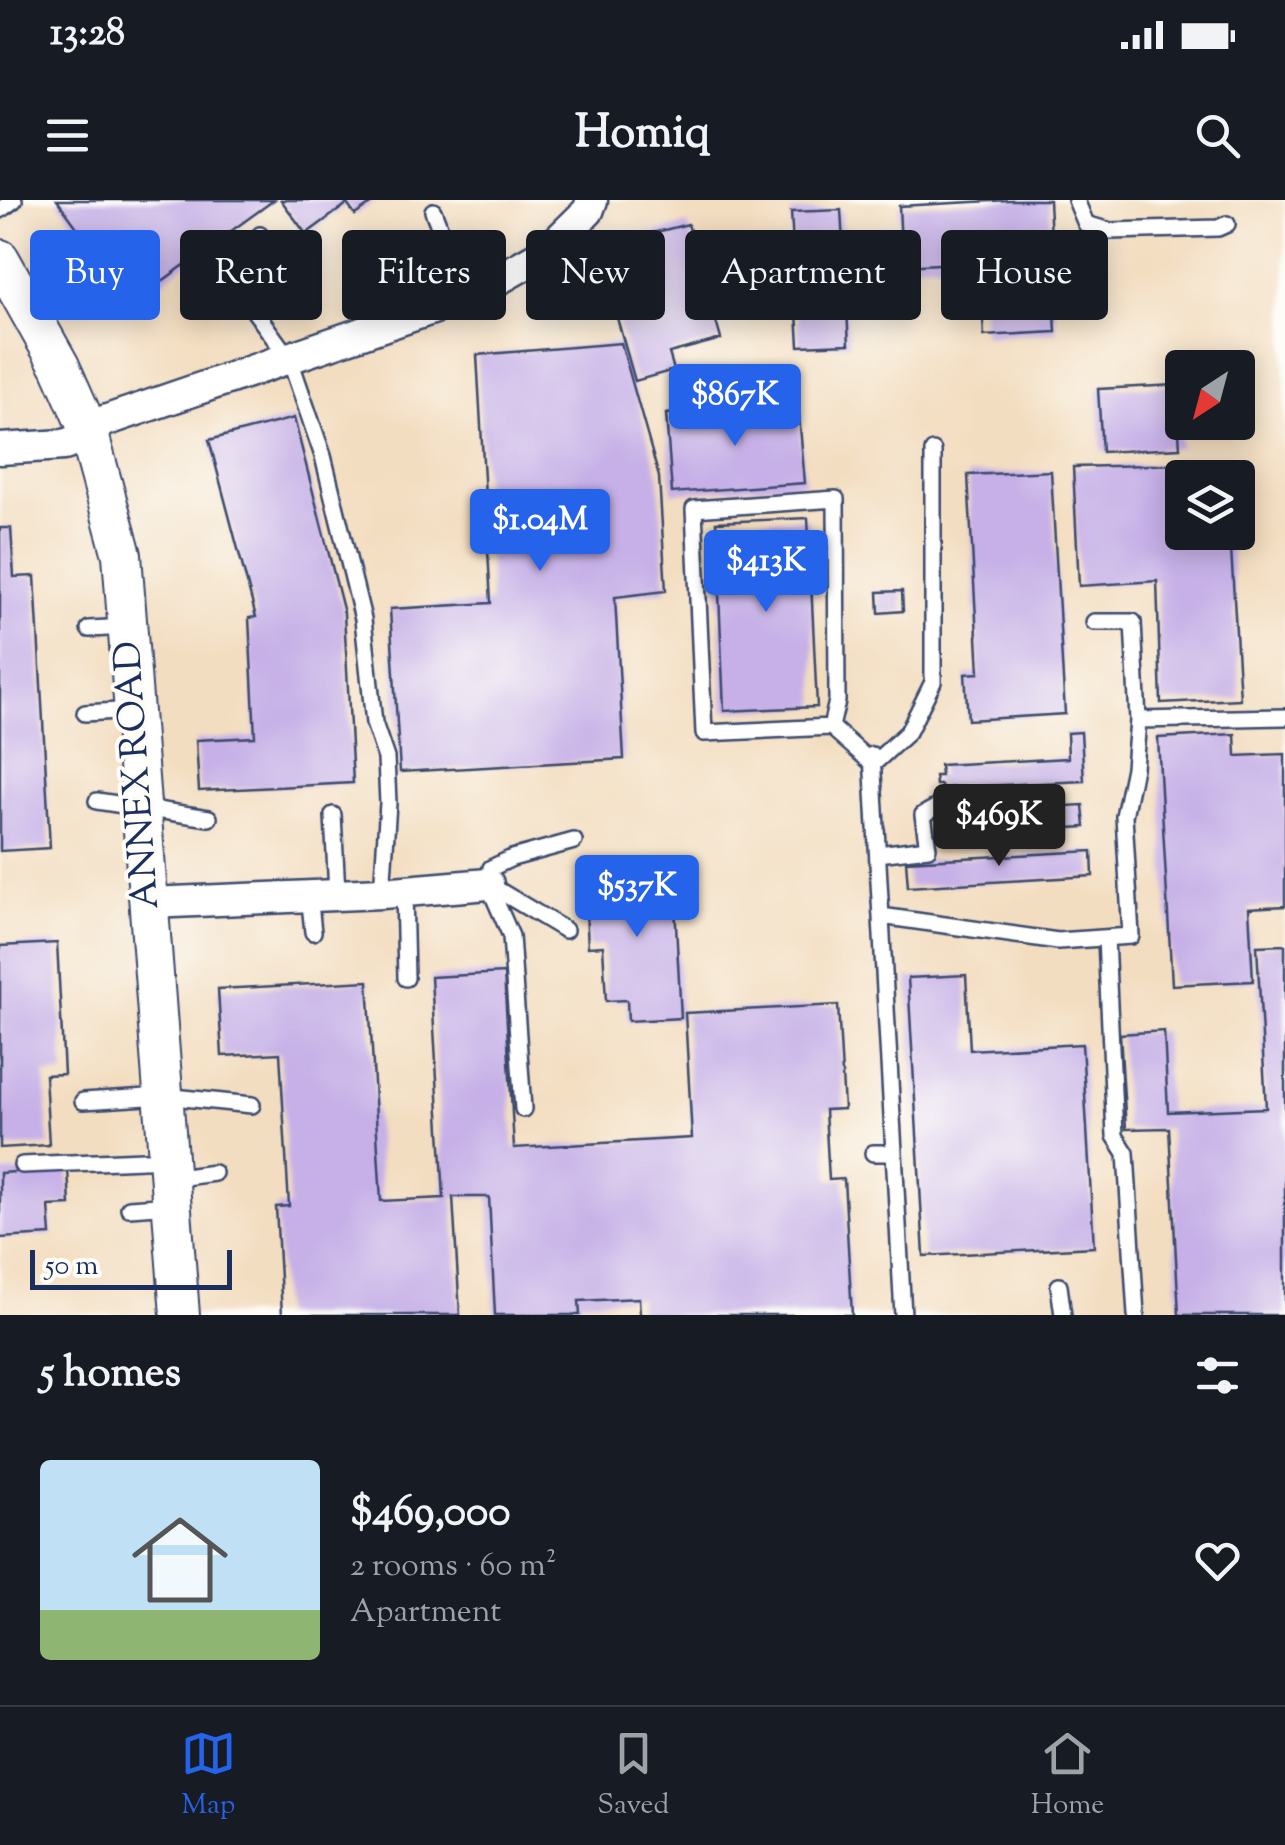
<!DOCTYPE html>
<html lang="en">
<head>
<meta charset="utf-8">
<style>
  body { margin:0; font-family:"Sorts Mill Goudy",serif; background:#242831; color:#f1f3f6; height:100vh; display:flex; flex-direction:column; font-size:38px; white-space:nowrap }
  * { box-sizing:border-box; margin:0 }
  p { font-size:32px; color:#9ea1a6 }
  .icon { flex:none; width:55px; height:55px; fill:none; stroke:currentColor; stroke-width:2; stroke-linecap:round; stroke-linejoin:round }
  .map { position:relative; height:1115px; overflow:hidden }
  .details { display:flex; flex-direction:column; background:#171b24; flex:1 }
  .details>* { flex:none }
  .hud { position:absolute; left:30px; top:30px; width:1225px; height:90px; display:flex; gap:20px }
  .needle { width:65px; rotate:216deg }
  .tools { position:absolute; left:1165px; top:150px; display:grid; gap:20px }
  .tools a { display:grid; place-items:center; width:90px; height:90px; border-radius:10px; background:#171b24; box-shadow:0 5px 25px #0003; font-size:50px }
  .scale { position:absolute; left:30px; bottom:25px; width:202px; box-sizing:border-box; padding-left:10px; border:5px solid #1b2f5e; border-top:0; font-size:28px; line-height:35px; white-space:nowrap; color:#1b2f5e; -webkit-text-stroke:8px #fdfcf7; paint-order:stroke }
  .price { position:absolute; translate:-50% -85px; padding:0 22px; border-radius:10px; background:#2563eb; color:#fff; font-size:32px; line-height:65px; filter:drop-shadow(0 2px 5px #0008) }
  .price::after { content:''; position:absolute; left:50%; top:60px; width:30px; height:22px; margin-left:-15px; background:inherit; clip-path:polygon(0 0,100% 0,50% 100%) }
  .price.selected { background:#222; color:#fff }
  ul { padding:0; list-style:none }
  li { display:flex; align-items:center; gap:30px; height:250px; padding:0 40px }
  li span { display:grid; place-items:center; flex:none; width:280px; height:200px; border-radius:10px; color:#555 }
  li>.icon { margin-inline-start:auto }
  span .icon { width:120px; height:120px; fill:#fffc; stroke-width:1 }
  li b { font-size:42px }
  h2 { display:flex; justify-content:space-between; align-items:center; height:120px; padding:0 40px; font-size:42px }
  .tag { padding:0 35px; border-radius:10px; background:#171b24; box-shadow:0 5px 25px #0003; font-size:35px; line-height:90px }
  .tag.selected { background:#2563eb; color:#fff }
  .status { display:flex; justify-content:space-between; align-items:center; height:70px; padding:0 50px; background:#171b24; direction:ltr }
  .status svg { height:28px; fill:currentColor }
  header { display:flex; justify-content:space-between; align-items:center; height:130px; padding:0 40px; background:#171b24; font-size:45px; font-weight:700 }
  .tab-bar { display:flex; justify-content:space-around; align-items:center; height:140px; border-top:2px solid #363941; background:#171b24; font-size:28px; color:#9ea1a6 }
  .tab-bar a { display:grid; justify-items:center; gap:5px }
  .tab-bar .selected { color:#2563eb }
  .map>svg:first-child { display:block }
  .building { fill:#c6b0e7 }
  .lines { fill:none; stroke-linecap:round; stroke-linejoin:round }
  .service-casing { stroke:#3b496d; stroke-width:20 }
  .minor-casing { stroke:#3b496d; stroke-width:35 }
  .tertiary-casing { stroke:#3b496d; stroke-width:42 }
  .service { stroke:#fff; stroke-width:15 }
  .minor { stroke:#fff; stroke-width:30 }
  .tertiary { stroke:#fff; stroke-width:38 }
  .labels { text-anchor:middle; dominant-baseline:central; stroke-width:8; stroke-linejoin:round; paint-order:stroke }
  .street-label { font-size:38px; fill:#1b2f5e; stroke:#fdfcf7 }
</style>
</head>
<body>
<div class="status"><b>13:28</b><svg viewBox="0 0 49 12"><path d="M0 12V9h3v3zM5 12V6h3v6zM10 12V3h3v9zM15 12V0h3v12zM26 1h20v11H26zM47 4h2v5h-2z"/></svg></div>
<header><svg class="icon" aria-label="menu" viewBox="0 0 24 24"><path d="M4 6h16M4 12h16M4 18h16"/></svg>Homiq<svg class="icon" aria-label="search" viewBox="0 0 24 24"><circle cx="10" cy="10" r="6"/><path d="M15 15l6 6"/></svg></header>
<div class="map">
<svg width="1285" height="1115" viewBox="0 0 1285 1115">
  <rect width="100%" height="100%" fill="#fdfcf7"/>
  <filter id="ink" filterUnits="userSpaceOnUse"><feTurbulence type="fractalNoise" baseFrequency=".01" numOctaves="2"/><feDisplacementMap in="SourceGraphic" scale="20" xChannelSelector="R" yChannelSelector="G"/><feConvolveMatrix kernelMatrix="1 2 1 2 8 2 1 2 1" color-interpolation-filters="sRGB"/></filter>
  <filter id="wash" filterUnits="userSpaceOnUse"><feTurbulence type="fractalNoise" baseFrequency=".0048" numOctaves="4" result="noise"/><feDisplacementMap in="SourceGraphic" scale="40" xChannelSelector="R" yChannelSelector="G"/><feGaussianBlur stdDeviation="2.25" result="paint"/><feColorMatrix in="noise" values="0 0 0 0 0 0 0 0 0 0 0 0 0 0 0 0 0 1.4 0 .05"/><feComposite in="paint" operator="in"/></filter>
  <g filter="url(#wash)">
    <rect width="100%" height="100%" fill="#f3ddc0"/>
    <g id="blocks">
      <path class="building" d="M57 0H274L132 103Z
        M281 0H376L355 15 347 4 306 34Z
        M1010 0H1049L1052 58 902 66 899 6Z
        M841 10 849 144 799 146 791 12Z
        M688 24 721 139 669 153 674 170 635 181 606 79 650 67 641 36Z
        M1052 63 1056 132 984 136 980 67Z
        M621 143 659 277 666 391 615 397 624 559 400 572 390 409 491 403 477 155Z
        M1176 185 1180 248 1102 252 1098 189Z
        M798 204 805 283 672 293 666 214Z
        M294 218 344 413 353 583 199 591 196 540 255 537 249 418 256 417 209 240Z
        M1226 263 1227 278H1182V332H1230L1240 499 1161 503 1157 381 1079 386 1073 267Z
        M1051 271 1065 514 968 520 965 474 979 473 968 275Z
        M808 318 817 507 724 511 716 322Z
        M0 328H11L14 377 35 376 50 648 0 651Z
        M902 391 903 411 879 413 878 392Z
        M1081 532 1084 581 941 588V585H936L935 576H941L940 565 1068 558 1067 533Z
        M1235 534 1236 556 1285 554V706L1249 708 1253 781 1172 785 1158 538Z
        M1083 605 1085 627 942 635 941 613Z
        M1092 651 1093 676 908 687 906 661Z
        M673 669 681 818 628 821 627 800 606 801 603 746 588 747 584 674Z
        M57 743 64 874 45 875 49 945 0 948V746Z
        M1285 745V1115H1179L1169 928 1126 929 1120 834 1164 831 1168 912 1266 908 1257 746Z
        M504 773 514 948 692 938 685 813 838 805 844 909 825 910 829 980 844 979 852 1115H640L639 1098 579 1101 580 1115H495L489 997H453L460 1115H282L276 1007 289 1006 280 853 222 856 218 789 368 781 381 1001 444 998 431 777Z
        M966 775 970 850 1082 844 1094 1047 924 1056 908 778Z
        M68 969 70 1005 49 1006 51 1035 0 1038V973Z"/>
    </g>
  </g>
  <g filter="url(#ink)">
    <use href="#blocks" fill-opacity="0" stroke="#3b496d" stroke-width="2.5"/>
    <g class="lines">
      <g class="service-casing">
        <path id="service" d="M1076 0 1086 24 1110 31 1218 28 1227 24
          M0 10 14 0
          M433 11 467 97
          M260 35 279 67
          M546 52 563 85
          M234 83 290 160 323 256 363 419 374 523 386 558 388 603 382 693
          M89 429 128 427
          M85 513 134 510
          M1138 520 1285 517
          M831 527 704 533 694 309 836 299 837 501 831 527 873 564 908 532 933 482V251
          M872 555 903 1115
          M97 601 209 618
          M333 615 337 693
          M878 654 928 648 923 615 937 607
          M488 684 511 736 523 909
          M404 691 406 778
          M309 694 313 732
          M881 716 1058 741 1131 736 1124 616 1134 568 1138 520 1133 422H1094
          M565 730 488 684 491 668 512 658 574 641
          M1106 738 1115 936 1126 953 1136 1115
          M83 901 164 896 252 905
          M873 953H894
          M22 965 168 959
          M170 979 214 973
          M129 1008 172 1005
          M1059 1086 1063 1115"/>
      </g>
      <g class="minor-casing">
        <path id="minor" d="M87 227 467 97 546 52 588 11 592 0
          M0 249 64 245 90 236
          M149 703 382 693 488 684"/>
      </g>
      <g class="tertiary-casing">
        <path id="tertiary" d="M0 59 60 166 87 227 122 355 180 1115"/>
      </g>
      <use href="#service" class="service"/>
      <use href="#minor" class="minor"/>
      <use href="#tertiary" class="tertiary"/>
    </g>
  </g>
  <g class="labels">
    <g class="street-label">
      <text transform="translate(139 575) rotate(-94)">ANNEX ROAD</text>
    </g>
  </g>
</svg>
<div class="tools">
<a><svg class="needle" viewBox="-14 -14 28 28"><path d="M0-13l5 13h-10z" fill="#e53935"/><path d="M0 13l5-13h-10z" fill="#9ea1a6"/></svg></a>
<a><svg class="icon" aria-label="layers" viewBox="0 0 24 24"><path d="M12 4l9 5-9 5-9-5zM3 14l9 5 9-5"/></svg></a>
</div>
<div class="scale">50 m</div>
<b class="price" style="left:735px;top:249px">$867K</b>
<b class="price" style="left:540px;top:374px">$1.04M</b>
<b class="price" style="left:766px;top:415px">$413K</b>
<b class="price selected" style="left:999px;top:669px">$469K</b>
<b class="price" style="left:637px;top:740px">$537K</b>
<div class="hud">
<a class="tag selected">Buy</a>
<a class="tag">Rent</a>
<a class="tag">Filters</a>
<a class="tag">New</a>
<a class="tag">Apartment</a>
<a class="tag">House</a>
</div>
</div>
<section class="details">
<h2>5 homes<svg class="icon" aria-label="filters" viewBox="0 0 24 24"><path d="M4 7h16M4 17h16"/><circle cx="9" cy="7" r="2"/><circle cx="15" cy="17" r="2"/></svg></h2>
<ul>
<li><span style="background:linear-gradient(#bfe0f5 75%,#8fb573 0)"><svg class="icon" aria-label="home" viewBox="0 0 24 24"><path d="M3 11l9-7 9 7M6 9v11h12V9"/></svg></span><div><b>$469,000</b><p>2 rooms · 60 m²</p><p>Apartment</p></div><svg class="icon" aria-label="heart" viewBox="0 0 24 24"><path d="M12 20l-8-8c-3-5 5-10 8-4 3-6 11-1 8 4z"/></svg></li>
</ul>
</section>
<nav class="tab-bar">
<a class="selected"><svg class="icon" aria-label="map" viewBox="0 0 24 24"><path d="M3 6l6-2 6 2 6-2v14l-6 2-6-2-6 2zM9 4v14M15 6v14"/></svg>Map</a>
<a><svg class="icon" aria-label="saved" viewBox="0 0 24 24"><path d="M7 4h10v16l-5-4-5 4z"/></svg>Saved</a>
<a><svg class="icon" aria-label="home" viewBox="0 0 24 24"><path d="M3 11l9-7 9 7M6 9v11h12V9"/></svg>Home</a>
</nav>
</body>
</html>
